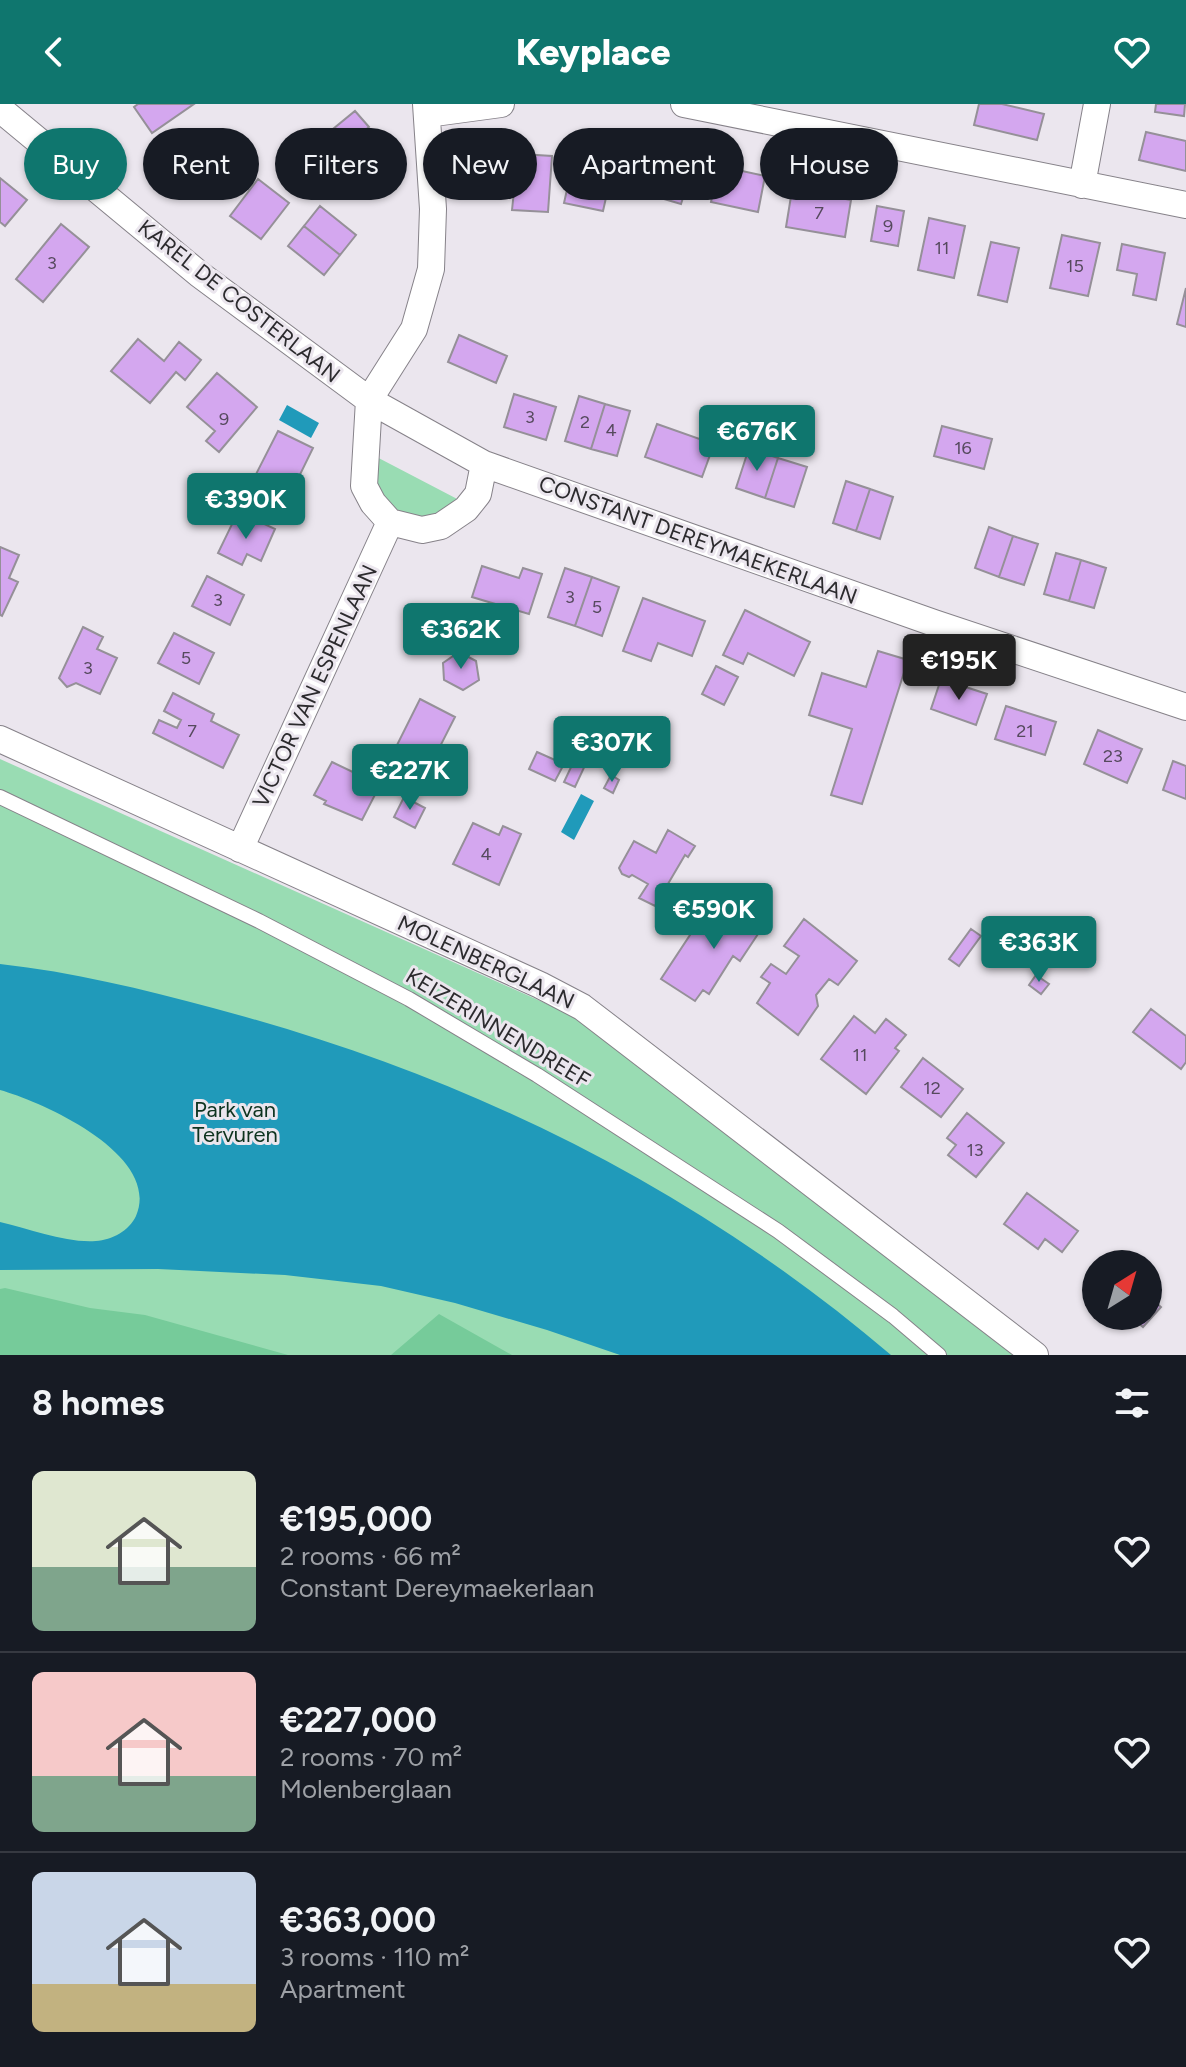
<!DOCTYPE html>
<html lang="en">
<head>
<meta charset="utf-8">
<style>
  body { margin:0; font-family:Figtree,sans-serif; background:#20242c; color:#f1f3f6; height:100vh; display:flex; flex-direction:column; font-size:30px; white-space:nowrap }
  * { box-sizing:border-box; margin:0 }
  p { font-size:26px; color:#9ea1a6 }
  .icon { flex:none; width:44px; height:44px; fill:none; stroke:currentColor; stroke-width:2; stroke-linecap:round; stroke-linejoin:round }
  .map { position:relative; height:1251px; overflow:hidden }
  .drawer { display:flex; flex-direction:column; background:#171b24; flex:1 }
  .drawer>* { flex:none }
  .hud { position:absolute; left:24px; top:24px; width:1138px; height:72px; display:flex; gap:16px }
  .needle { width:52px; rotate:37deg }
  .fabs { position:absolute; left:1082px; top:1146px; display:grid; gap:16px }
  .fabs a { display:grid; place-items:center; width:80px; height:80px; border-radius:50%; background:#171b24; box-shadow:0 2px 6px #0004; font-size:40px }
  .price { position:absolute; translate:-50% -68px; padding:0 18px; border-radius:8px; background:#0f766e; color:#fff; font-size:26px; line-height:52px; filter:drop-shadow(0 2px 4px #0008) }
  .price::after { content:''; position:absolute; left:50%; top:48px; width:24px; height:18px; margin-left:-12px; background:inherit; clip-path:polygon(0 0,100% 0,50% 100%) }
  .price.active { background:#222; color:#fff }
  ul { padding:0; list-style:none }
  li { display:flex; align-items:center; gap:24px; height:200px; padding:0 32px }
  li+li { border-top:2px solid #363941 }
  li span { display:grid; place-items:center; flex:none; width:224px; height:160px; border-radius:12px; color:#555 }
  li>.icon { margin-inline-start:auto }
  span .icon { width:96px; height:96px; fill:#fffc; stroke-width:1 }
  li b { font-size:34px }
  h2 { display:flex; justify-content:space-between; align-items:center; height:96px; padding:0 32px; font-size:34px }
  .chip { padding:0 28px; border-radius:36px; background:#171b24; box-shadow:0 2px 6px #0004; font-size:28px; line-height:72px }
  .chip.active { background:#0f766e; color:#fff }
  header { display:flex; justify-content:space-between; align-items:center; height:104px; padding:0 32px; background:#0f766e; color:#fff; font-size:36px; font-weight:800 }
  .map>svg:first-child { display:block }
  .green { fill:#99dcb3 }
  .forest { fill:#76cb9a }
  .water { fill:#209aba }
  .building { fill:#d4a7ef; stroke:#959098; stroke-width:2 }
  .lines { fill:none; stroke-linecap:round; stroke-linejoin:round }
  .lane-casing { stroke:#868289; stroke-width:16 }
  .street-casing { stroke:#868289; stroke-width:28 }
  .lane { stroke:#fff; stroke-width:14 }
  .street { stroke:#fff; stroke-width:26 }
  .labels { text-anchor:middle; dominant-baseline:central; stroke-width:6; stroke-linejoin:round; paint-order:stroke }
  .number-label { font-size:18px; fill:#564a5e }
  .street-label { font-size:22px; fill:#2c2b2e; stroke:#ebe6ee }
  .park-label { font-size:22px; fill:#0d331f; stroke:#ebe6ee }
</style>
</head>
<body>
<header><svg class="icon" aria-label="back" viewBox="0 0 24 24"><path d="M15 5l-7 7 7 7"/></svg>Keyplace<svg class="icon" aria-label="heart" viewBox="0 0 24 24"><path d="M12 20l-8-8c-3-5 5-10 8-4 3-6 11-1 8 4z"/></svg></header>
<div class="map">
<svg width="1186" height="1251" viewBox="0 0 1186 1251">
  <rect width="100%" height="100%" fill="#ebe6ee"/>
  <path class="green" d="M369 349 463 398C435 418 396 420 377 386 371 376 371 360 369 349Z
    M0 655 576 913 1017 1251H0Z"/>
  <path class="forest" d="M5 1184 90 1204 145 1211 288 1251H0V1185Z
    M439 1210 512 1251H391Z"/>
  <path class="water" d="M287 301 319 319 311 334 279 316Z
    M581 690 594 697 574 736 561 728Z
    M0 860C73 868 142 885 213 904 466 971 691 1081 891 1251H620L547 1226 455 1199 381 1182 285 1171 158 1165 0 1166V1118C31 1125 64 1139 96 1137 112 1136 129 1127 136 1112 162 1051 43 998 0 986Z"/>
  <path class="building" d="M138 0H194L152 29 134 3Z
    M979 0H1002L1044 10 1037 36 974 21Z
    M1156 0H1185L1184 12 1155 8Z
    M355 7 369 23 346 42 333 25Z
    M1146 28 1186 37V67L1139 56Z
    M216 34 239 52 208 92 185 74Z
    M649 42 695 56 681 100 654 92 660 74 640 69Z
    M504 49 552 52 548 108 512 106 514 87 501 86Z
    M575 50 614 58 603 107 564 99Z
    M719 62 765 72 758 108 711 98Z
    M0 74 27 96 5 122 0 118Z
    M794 74 821 79 818 90 851 96 845 133 786 123Z
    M258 75 289 99 261 135 230 112Z
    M320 102 356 131 340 151 304 122Z
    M877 102 904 107 898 142 871 137Z
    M929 114 965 122 954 174 918 166Z
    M61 120 89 143 43 198 16 175Z
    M304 122 340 151 324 171 288 142Z
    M1062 131 1100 139 1088 192 1050 184Z
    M991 138 1019 144 1007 198 978 191Z
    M1122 140 1165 149 1156 196 1133 191 1137 170 1117 166Z
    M1186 184V223L1177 220Z
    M459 231 507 252 496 279 448 258Z
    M138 235 164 257 179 238 201 256 185 276 176 268 150 299 111 267Z
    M217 269 257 303 219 348 206 337 215 327 187 303Z
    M514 290 556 303 546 336 504 323Z
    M579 292 605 300 591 345 565 337Z
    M605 300 630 307 617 352 591 345Z
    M657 320 714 340 702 373 645 353Z
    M942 322 992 335 984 365 934 352Z
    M278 327 313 344 291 389 281 384 276 395 250 382Z
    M749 344 778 354 765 394 736 384Z
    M778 354 807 363 794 403 765 394Z
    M846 377 870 385 856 427 833 419Z
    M870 385 893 393 880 435 856 427Z
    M235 414 252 423 256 416 275 425 261 457 247 450 242 461 218 449Z
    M989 423 1013 432 999 473 975 464Z
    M1013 432 1038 440 1024 481 999 473Z
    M0 443 19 451 9 474 18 478 2 512 0 511Z
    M1056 449 1081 456 1069 497 1044 490Z
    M1081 456 1106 464 1094 504 1069 497Z
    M482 462 519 474 523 464 542 470 529 510 472 493Z
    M565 464 592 473 575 522 548 513Z
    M207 472 244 491 230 521 192 502Z
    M592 473 619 483 602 532 575 522Z
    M643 494 705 517 692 552 658 539 651 557 623 547Z
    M745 506 810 538 794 572 748 549 743 560 723 551Z
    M83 523 103 533 97 545 117 554 100 590 76 579 67 583 59 574Z
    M174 529 214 549 199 580 158 559Z
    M878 547 908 556 862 700 831 691 852 625 809 611 822 569 866 583Z
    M459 548 476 557 479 576 463 586 444 576 443 559Z
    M716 562 738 573 724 601 702 590Z
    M941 575 987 590 976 621 931 605Z
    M173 589 214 610 211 617 239 631 223 664 153 629 159 616 177 624 181 616 164 607Z
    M420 595 455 613 426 670 391 653Z
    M1006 602 1056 618 1045 651 995 635Z
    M1098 626 1142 645 1127 679 1084 660Z
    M603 641 616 645 611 659 598 654Z
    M537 648 564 660 555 677 529 665Z
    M573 650 587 657 575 683 564 678 573 659 570 658Z
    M1173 657 1186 662V695L1163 686Z
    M332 658 380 681 362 716 324 700 326 697 314 691Z
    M611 671 619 676 613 689 604 684Z
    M404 693 425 704 415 724 394 713Z
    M473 719 499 731 503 722 521 730 499 781 453 760Z
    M668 726 695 742 688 753 685 751 655 802 639 794 648 780 632 771 629 773 622 770 619 764 634 737 656 749Z
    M741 794 770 812 740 857 733 852 709 890 703 886 695 897 661 875 698 819 717 832Z
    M804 815 857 857 838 881 829 875 816 891 818 902 798 931 757 899 770 879 761 873 771 860 786 870 799 852 784 842Z
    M971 825 981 832 959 862 949 855Z
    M1036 871 1049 880 1041 890 1029 881Z
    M1151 905 1186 932V958L1181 965 1133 928Z
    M854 912 875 929 886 915 906 931 895 944 899 947 866 990 821 955Z
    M923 954 963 985 941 1013 901 983Z
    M967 1009 1004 1039 976 1073 948 1051 956 1041 947 1034Z
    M1027 1089 1078 1127 1062 1148 1045 1135 1038 1145 1004 1120Z
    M1148 1192 1161 1203 1143 1223 1130 1212H1148Z"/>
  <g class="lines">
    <g class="lane-casing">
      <path id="lane" d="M0 693 259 817 409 895 537 971 778 1127 893 1212 939 1251"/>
    </g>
    <g class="street-casing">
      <path id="street" d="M426 0 433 105 431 165 414 225 369 296 364 382 373 399 390 418 422 426 441 422 466 405 478 390 484 360
        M684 0 1186 101
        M0 5 199 170 369 296 484 360 934 519 1186 603
        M427 10 501 0
        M1082 81 1097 0
        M0 635 540 881 582 903 1035 1251
        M240 745 390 418"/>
    </g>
    <use href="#lane" class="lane"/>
    <use href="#street" class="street"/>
  </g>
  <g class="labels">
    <g class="number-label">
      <text x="819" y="109">7</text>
      <text x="888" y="122">9</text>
      <text x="942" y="144">11</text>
      <text x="52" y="159">3</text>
      <text x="1075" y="162">15</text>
      <text x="530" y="313">3</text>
      <text x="224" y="315">9</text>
      <text x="585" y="318">2</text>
      <text x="611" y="326">4</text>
      <text x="963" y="344">16</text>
      <text x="570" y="493">3</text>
      <text x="218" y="496">3</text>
      <text x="597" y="503">5</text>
      <text x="186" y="554">5</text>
      <text x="88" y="564">3</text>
      <text x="192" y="627">7</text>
      <text x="1025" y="627">21</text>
      <text x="1113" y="652">23</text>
      <text x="486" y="750">4</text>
      <text x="860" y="951">11</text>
      <text x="932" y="984">12</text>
      <text x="975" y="1046">13</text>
    </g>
    <g class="street-label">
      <text transform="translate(239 197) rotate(38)">KAREL DE COSTERLAAN</text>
      <text transform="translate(698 436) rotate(20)">CONSTANT DEREYMAEKERLAAN</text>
      <text transform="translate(315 582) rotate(-65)">VICTOR VAN ESPENLAAN</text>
      <text transform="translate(486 858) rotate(25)">MOLENBERGLAAN</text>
      <text transform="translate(498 924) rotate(31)">KEIZERINNENDREEF</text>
    </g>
    <g class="park-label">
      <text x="235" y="1005">Park van<tspan x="235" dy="25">Tervuren</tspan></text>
    </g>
  </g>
</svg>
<div class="fabs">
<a><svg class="needle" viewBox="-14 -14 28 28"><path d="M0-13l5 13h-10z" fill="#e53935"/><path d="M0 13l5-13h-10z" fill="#9ea1a6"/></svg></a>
</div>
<b class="price" style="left:757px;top:369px">€676K</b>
<b class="price" style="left:246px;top:437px">€390K</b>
<b class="price" style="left:461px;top:567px">€362K</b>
<b class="price active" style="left:959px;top:598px">€195K</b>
<b class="price" style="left:612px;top:680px">€307K</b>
<b class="price" style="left:410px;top:708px">€227K</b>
<b class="price" style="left:714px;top:847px">€590K</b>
<b class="price" style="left:1039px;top:880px">€363K</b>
<div class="hud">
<a class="chip active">Buy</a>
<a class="chip">Rent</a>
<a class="chip">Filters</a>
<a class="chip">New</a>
<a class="chip">Apartment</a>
<a class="chip">House</a>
</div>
</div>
<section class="drawer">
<h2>8 homes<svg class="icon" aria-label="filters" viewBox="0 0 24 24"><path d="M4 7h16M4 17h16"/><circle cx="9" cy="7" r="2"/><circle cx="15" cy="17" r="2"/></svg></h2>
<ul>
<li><span style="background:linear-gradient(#dfe7d0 60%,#7fa58c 0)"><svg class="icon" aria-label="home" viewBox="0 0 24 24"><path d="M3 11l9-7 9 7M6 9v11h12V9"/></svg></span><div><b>€195,000</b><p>2 rooms · 66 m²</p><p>Constant Dereymaekerlaan</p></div><svg class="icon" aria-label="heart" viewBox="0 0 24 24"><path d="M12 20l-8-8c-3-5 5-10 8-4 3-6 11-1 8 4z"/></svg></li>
<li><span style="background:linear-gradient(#f6c9c9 65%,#7fa58c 0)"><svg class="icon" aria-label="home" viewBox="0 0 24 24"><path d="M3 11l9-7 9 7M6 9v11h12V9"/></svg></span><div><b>€227,000</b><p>2 rooms · 70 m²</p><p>Molenberglaan</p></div><svg class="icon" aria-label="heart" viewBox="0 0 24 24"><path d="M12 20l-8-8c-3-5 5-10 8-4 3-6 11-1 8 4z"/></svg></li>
<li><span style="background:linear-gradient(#c9d6e8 70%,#c2b280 0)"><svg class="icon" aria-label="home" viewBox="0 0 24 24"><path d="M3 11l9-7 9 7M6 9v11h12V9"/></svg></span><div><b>€363,000</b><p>3 rooms · 110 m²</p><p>Apartment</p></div><svg class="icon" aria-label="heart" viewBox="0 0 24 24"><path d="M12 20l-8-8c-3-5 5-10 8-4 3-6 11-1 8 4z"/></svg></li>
</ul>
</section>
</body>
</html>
